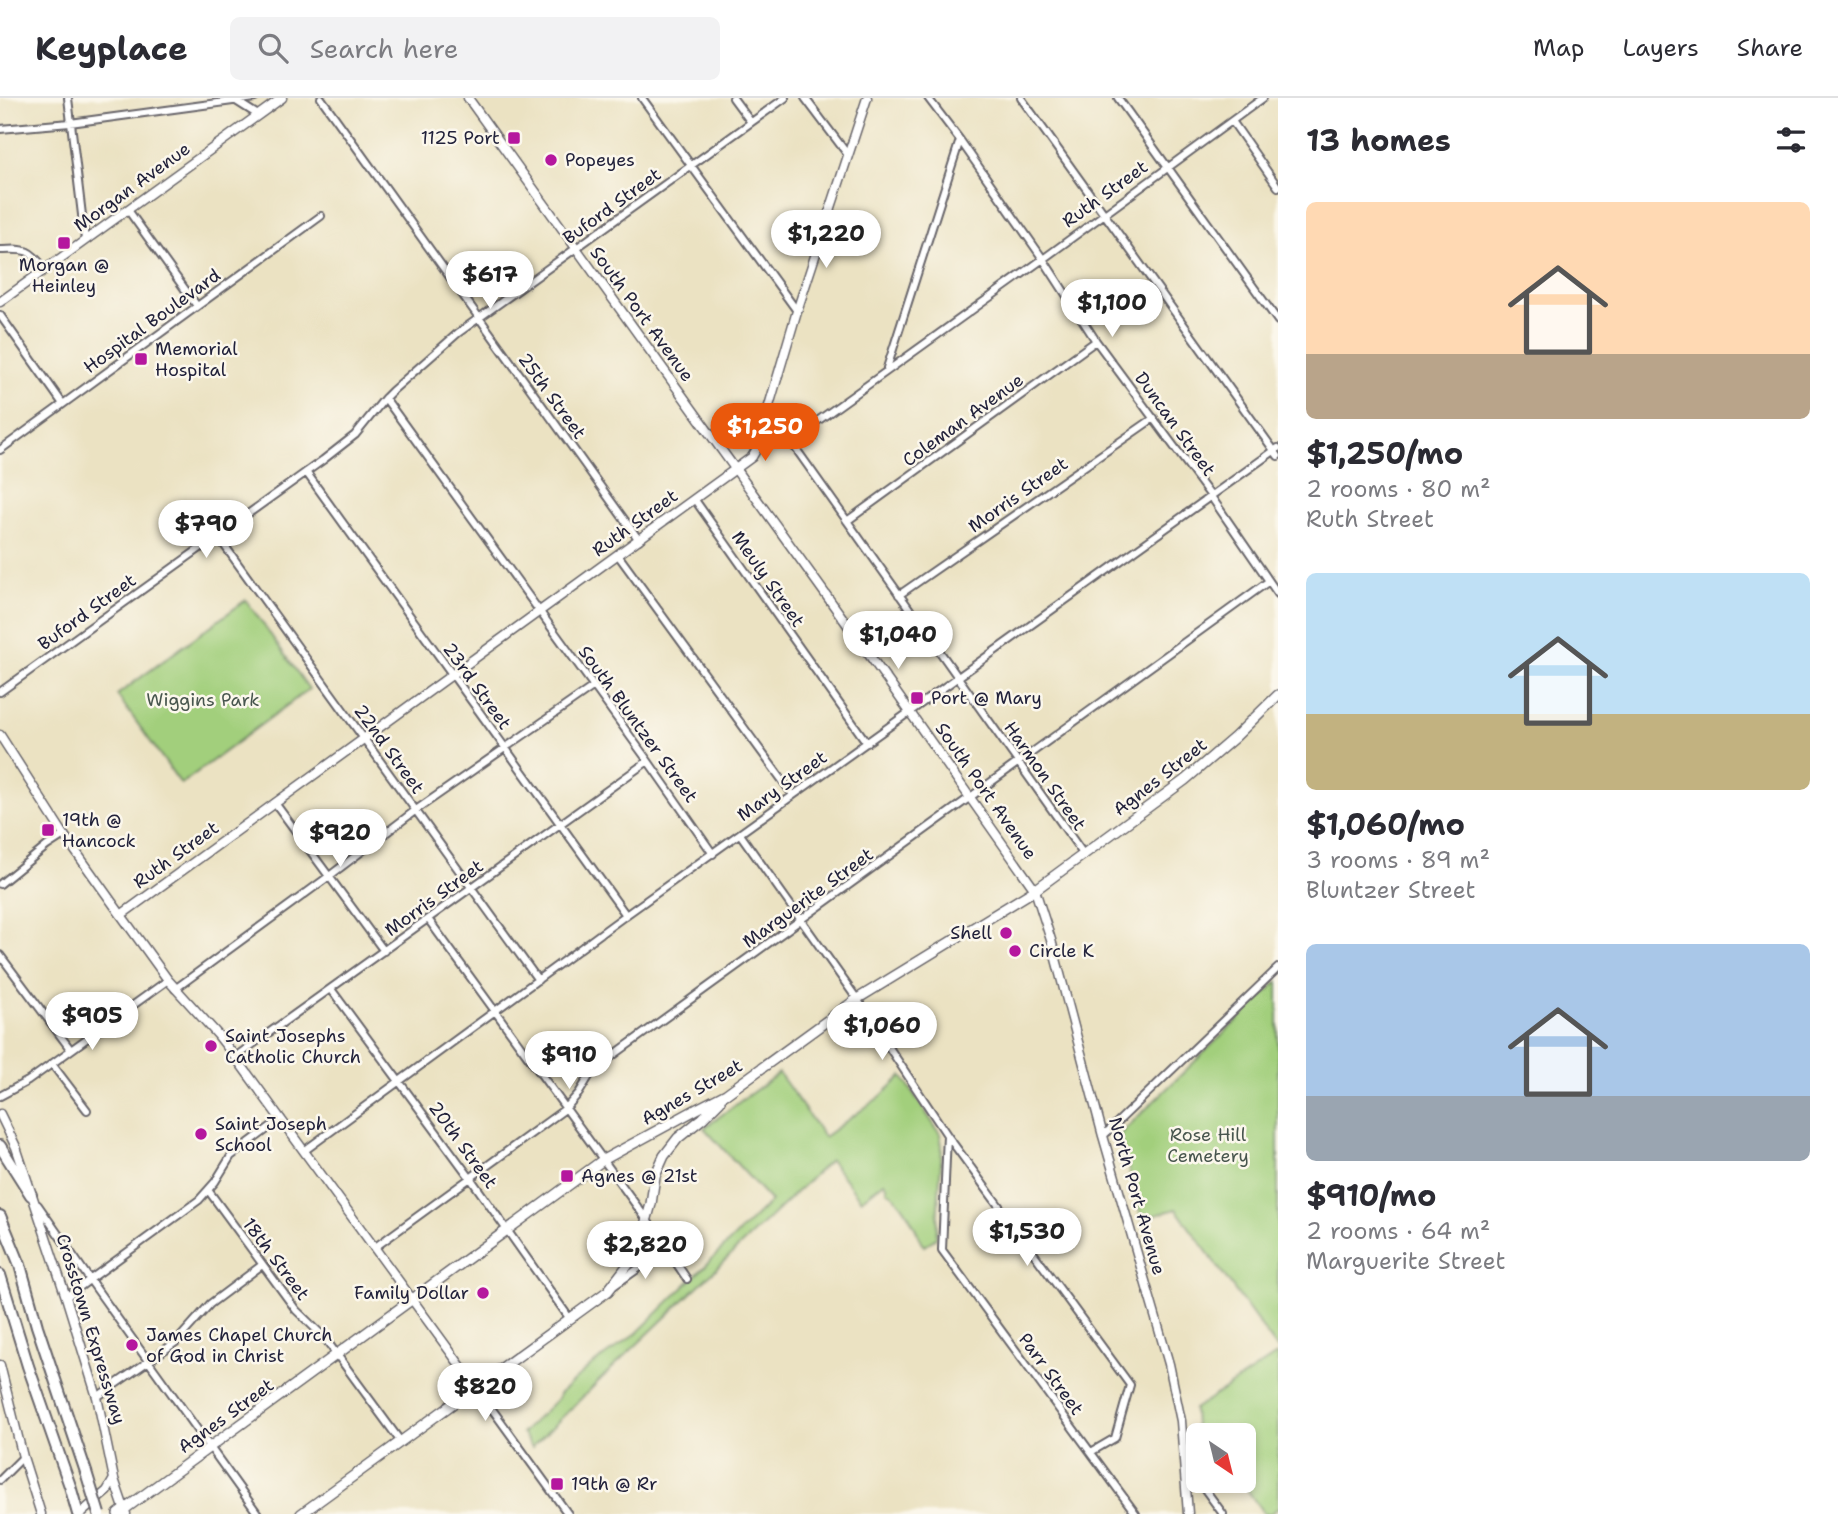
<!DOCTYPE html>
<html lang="en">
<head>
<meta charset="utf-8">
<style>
  body { margin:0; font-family:"Shantell Sans",sans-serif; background:#f2f2f3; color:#2b2b33; height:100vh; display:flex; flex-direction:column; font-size:26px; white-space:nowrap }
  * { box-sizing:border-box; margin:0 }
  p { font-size:23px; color:#7c7c81 }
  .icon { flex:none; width:38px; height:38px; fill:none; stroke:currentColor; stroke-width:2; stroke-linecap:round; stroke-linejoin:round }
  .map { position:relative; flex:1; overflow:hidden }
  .drawer { display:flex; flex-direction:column; background:#fff; width:560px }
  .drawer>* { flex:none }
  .needle { width:46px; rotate:145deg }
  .buttons { position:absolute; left:1186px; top:1325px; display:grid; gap:14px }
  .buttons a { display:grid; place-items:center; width:70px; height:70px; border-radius:10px; background:#fff; box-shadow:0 4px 10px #0003; font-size:35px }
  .price { position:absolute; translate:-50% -60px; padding:0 16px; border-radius:24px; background:#fff; color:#222; font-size:23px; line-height:46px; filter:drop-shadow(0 2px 4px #0008) }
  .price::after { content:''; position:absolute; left:50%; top:42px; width:21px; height:16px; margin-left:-10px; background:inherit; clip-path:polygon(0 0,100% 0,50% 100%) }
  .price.current { background:#ea580c; color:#fff }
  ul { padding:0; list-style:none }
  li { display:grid; align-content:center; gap:14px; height:371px; padding:0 28px }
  li span { display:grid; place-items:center; height:217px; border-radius:10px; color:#555 }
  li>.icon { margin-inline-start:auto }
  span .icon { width:126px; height:126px; fill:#fffc; stroke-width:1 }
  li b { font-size:30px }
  h2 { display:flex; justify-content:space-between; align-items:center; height:84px; padding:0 28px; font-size:30px }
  header { display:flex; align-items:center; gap:42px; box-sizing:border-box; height:98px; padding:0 35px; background:#fff; border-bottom:2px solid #e1e1e2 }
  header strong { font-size:33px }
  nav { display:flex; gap:38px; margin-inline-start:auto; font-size:24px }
  .search { width:490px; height:63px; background:#f2f2f3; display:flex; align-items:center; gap:18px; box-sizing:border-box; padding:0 24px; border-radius:10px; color:#7c7c81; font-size:26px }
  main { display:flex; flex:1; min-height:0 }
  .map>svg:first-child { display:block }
  .green { fill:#a2cf7c; stroke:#62785c; stroke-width:2 }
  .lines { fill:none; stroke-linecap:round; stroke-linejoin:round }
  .street-casing { stroke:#68656a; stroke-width:10 }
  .secondary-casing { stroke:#68656a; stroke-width:11 }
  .primary-casing { stroke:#68656a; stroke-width:12 }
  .highway-casing { stroke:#68656a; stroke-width:14 }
  .street { stroke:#fff; stroke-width:6 }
  .secondary { stroke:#fff; stroke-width:8 }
  .primary { stroke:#fff; stroke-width:9 }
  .highway { stroke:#fff; stroke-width:10 }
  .highway-bridge-casing { stroke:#68656a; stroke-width:14; stroke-linecap:butt }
  .highway-bridge { stroke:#fff; stroke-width:10 }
  .poi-dot { fill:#b5179e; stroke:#fbf7ec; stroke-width:2.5 }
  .labels { text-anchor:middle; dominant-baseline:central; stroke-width:5; stroke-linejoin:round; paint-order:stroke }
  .poi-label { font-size:18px; fill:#22223b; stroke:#fbf7ec; text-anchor:start }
  .street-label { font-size:18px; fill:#22223b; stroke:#fbf7ec }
  .park-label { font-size:18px; fill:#48564e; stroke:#fbf7ec }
</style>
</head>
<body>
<header>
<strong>Keyplace</strong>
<div class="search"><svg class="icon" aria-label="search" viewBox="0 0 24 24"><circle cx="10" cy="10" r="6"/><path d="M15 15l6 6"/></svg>Search here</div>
<nav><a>Map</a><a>Layers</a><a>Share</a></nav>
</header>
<main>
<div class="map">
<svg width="1278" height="1416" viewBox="0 0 1278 1416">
  <rect width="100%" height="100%" fill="#fbf7ec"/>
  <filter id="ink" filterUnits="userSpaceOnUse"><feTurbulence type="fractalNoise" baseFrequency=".0143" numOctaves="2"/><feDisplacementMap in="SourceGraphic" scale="14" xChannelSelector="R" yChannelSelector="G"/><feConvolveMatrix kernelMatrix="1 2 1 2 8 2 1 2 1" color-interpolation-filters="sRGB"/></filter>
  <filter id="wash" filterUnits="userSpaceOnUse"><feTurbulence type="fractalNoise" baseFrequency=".00686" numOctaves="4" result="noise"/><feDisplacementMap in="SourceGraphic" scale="28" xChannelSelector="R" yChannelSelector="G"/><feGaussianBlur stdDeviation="1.57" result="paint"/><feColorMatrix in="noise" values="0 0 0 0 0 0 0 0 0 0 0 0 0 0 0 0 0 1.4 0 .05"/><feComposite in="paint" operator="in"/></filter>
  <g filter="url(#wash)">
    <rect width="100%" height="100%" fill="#ebe2c2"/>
    <path class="green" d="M246 502 309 591 181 686 117 597Z
      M1278 883V1252L1176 1111 1142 1121 1120 1040 1121 1035Z
      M779 975 824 1039 881 998 902 978 940 1036 942 1048 936 1140 924 1148C915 1131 905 1103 887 1093V1088L884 1084 861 1102 830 1062 605 1277 532 1349 522 1335 558 1300 559 1296 588 1270 637 1235 771 1103 704 1030Z
      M1278 1256V1410L1270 1416H1264L1241 1383 1244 1382V1337H1199V1345L1196 1347 1194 1311Z"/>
  </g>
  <g filter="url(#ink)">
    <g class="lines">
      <g class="street-casing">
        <path id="street" d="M68 0 85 142
          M321 0 639 442
          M642 0 797 213
          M733 0 750 23
          M805 0 848 57
          M928 0 960 42 1043 161 1096 243 1210 397 1278 496
          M1021 0 1278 358
          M1118 0 1278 223
          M236 3 258 17
          M1232 23 1278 89
          M0 31 70 25 255 0
          M128 112 197 208
          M0 152C26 151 29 150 45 171
          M0 217 63 306
          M887 270 960 42
          M760 335 784 341 798 337 1043 161 1263 0
          M789 341 1084 757
          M0 352 321 118
          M306 374 626 817
          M695 402 867 645
          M847 423 1096 243
          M217 437 538 882
          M618 457 793 697
          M899 497 1154 320
          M0 594 323 362 355 337 385 300
          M275 705 384 853
          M740 736 857 901 947 1037 1130 1287 1115 1340 1091 1354
          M713 756 648 663 385 300 392 293 458 235 785 0
          M0 786 47 748 64 737
          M428 821 647 1122 687 1181
          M0 857 71 952
          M175 891 328 779 416 712 594 588
          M331 891 471 1081 570 1221
          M235 959 648 663
          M52 966 87 1012
          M0 998 28 983 168 882
          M947 1037 942 1152 1136 1416
          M1103 1038 1278 870
          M304 1053 626 817 1278 350
          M208 1092 296 1212 324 1239 401 1344
          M38 1107 90 1182 258 1416
          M374 1150 565 1011 579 995 593 972 1269 483
          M615 1187 666 1151
          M66 1199 199 1102 215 1084 231 1058 281 1021
          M476 1289 568 1416
          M97 1299 176 1244 210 1206 262 1167
          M1184 1363 1223 1416
          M0 1382 23 1359"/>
      </g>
      <g class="secondary-casing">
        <path id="secondary" d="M468 0 888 583 1035 792 1051 842 1103 1038 1169 1266 1181 1323 1188 1416
          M0 204 282 0
          M0 637 64 737 121 817 168 882 218 937 239 964 476 1289
          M121 817 752 359 756 352 797 213 867 0
          M0 1016 16 1049 66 1199 97 1299 114 1381 126 1416
          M0 1267 23 1359 41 1416
          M80 1416 107 1393 114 1381"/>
      </g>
      <g class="primary-casing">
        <path id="primary" d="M118 1416 603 1062 697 1011 726 996 857 901 1035 792 1185 682 1235 639 1278 597
          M301 1416 608 1193 634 1159 642 1138 651 1106 655 1078 664 1058 678 1040 703 1020 720 1003"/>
      </g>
      <g class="highway-casing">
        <path id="highway" d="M0 1048 31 1097
          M0 1118 20 1167 37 1228 86 1374
          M0 1177 28 1268 70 1388 78 1416"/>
      </g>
      <use href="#street" class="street"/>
      <use href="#secondary" class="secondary"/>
      <use href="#primary" class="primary"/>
      <use href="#highway" class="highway"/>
      <g class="highway-bridge-casing">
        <path id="highway-bridge" d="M86 1374 99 1416"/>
      </g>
      <use href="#highway-bridge" class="highway-bridge"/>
    </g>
  </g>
  <g class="poi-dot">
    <rect x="507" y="33" width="14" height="14" rx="3.5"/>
    <circle cx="551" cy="62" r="7"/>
    <rect x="57" y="138" width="14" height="14" rx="3.5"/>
    <rect x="134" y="254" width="14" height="14" rx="3.5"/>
    <rect x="910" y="593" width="14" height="14" rx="3.5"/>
    <rect x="41" y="725" width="14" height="14" rx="3.5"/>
    <circle cx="1006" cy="835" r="7"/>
    <circle cx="1015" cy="853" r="7"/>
    <circle cx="211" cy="948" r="7"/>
    <circle cx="201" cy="1036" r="7"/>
    <rect x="560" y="1071" width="14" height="14" rx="3.5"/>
    <circle cx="483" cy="1195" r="7"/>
    <circle cx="132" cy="1247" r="7"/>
    <rect x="550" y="1379" width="14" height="14" rx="3.5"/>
  </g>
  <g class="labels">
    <g class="poi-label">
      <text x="500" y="40" text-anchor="end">1125 Port</text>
      <text x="565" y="62">Popeyes</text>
      <text x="64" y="167" text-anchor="middle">Morgan @<tspan x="64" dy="21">Heinley</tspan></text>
      <text x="155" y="251">Memorial<tspan x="155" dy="21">Hospital</tspan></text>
      <text x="931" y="600">Port @ Mary</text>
      <text x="62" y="722">19th @<tspan x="62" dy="21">Hancock</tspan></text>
      <text x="992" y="835" text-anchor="end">Shell</text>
      <text x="1029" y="853">Circle K</text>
      <text x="225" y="938">Saint Josephs<tspan x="225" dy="21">Catholic Church</tspan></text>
      <text x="215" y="1026">Saint Joseph<tspan x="215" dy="21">School</tspan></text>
      <text x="581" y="1078">Agnes @ 21st</text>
      <text x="469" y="1195" text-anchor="end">Family Dollar</text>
      <text x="146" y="1237">James Chapel Church<tspan x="146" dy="21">of God in Christ</tspan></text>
      <text x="571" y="1386">19th @ Rr</text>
    </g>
    <g class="street-label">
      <text transform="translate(132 89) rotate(-36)">Morgan Avenue</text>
      <text transform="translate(1105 96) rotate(-36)">Ruth Street</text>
      <text transform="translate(612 108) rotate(-36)">Buford Street</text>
      <text transform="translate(642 216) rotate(54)">South Port Avenue</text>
      <text transform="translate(152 223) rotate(-36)">Hospital Boulevard</text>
      <text transform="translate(552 298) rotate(54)">25th Street</text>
      <text transform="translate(963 322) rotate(-36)">Coleman Avenue</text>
      <text transform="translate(1175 326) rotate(54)">Duncan Street</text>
      <text transform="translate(1018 397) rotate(-35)">Morris Street</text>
      <text transform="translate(635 425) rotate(-36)">Ruth Street</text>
      <text transform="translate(768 481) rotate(55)">Meuly Street</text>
      <text transform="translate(87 514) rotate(-36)">Buford Street</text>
      <text transform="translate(477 588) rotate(54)">23rd Street</text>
      <text transform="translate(638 626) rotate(54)">South Bluntzer Street</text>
      <text transform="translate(389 651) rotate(54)">22nd Street</text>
      <text transform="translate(1045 678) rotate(55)">Harmon Street</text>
      <text transform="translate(1160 679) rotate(-38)">Agnes Street</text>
      <text transform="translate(782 688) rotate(-36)">Mary Street</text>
      <text transform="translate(986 693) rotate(55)">South Port Avenue</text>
      <text transform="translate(176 757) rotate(-36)">Ruth Street</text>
      <text transform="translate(434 800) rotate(-36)">Morris Street</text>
      <text transform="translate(808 800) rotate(-36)">Marguerite Street</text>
      <text transform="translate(692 994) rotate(-30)">Agnes Street</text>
      <text transform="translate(463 1047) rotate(54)">20th Street</text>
      <text transform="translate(1137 1098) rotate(74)">North Port Avenue</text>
      <text transform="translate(276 1161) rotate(53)">18th Street</text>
      <text transform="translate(91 1231) rotate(73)">Crosstown Expressway</text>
      <text transform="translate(1051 1276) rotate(54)">Parr Street</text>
      <text transform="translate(226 1318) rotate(-36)">Agnes Street</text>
    </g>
    <g class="park-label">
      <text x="203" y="602">Wiggins Park</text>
      <text x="1208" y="1037">Rose Hill<tspan x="1208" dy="21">Cemetery</tspan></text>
    </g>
  </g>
</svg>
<div class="buttons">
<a><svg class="needle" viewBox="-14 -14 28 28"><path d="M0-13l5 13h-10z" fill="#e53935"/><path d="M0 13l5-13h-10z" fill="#7c7c81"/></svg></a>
</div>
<b class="price" style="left:826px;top:172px">$1,220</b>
<b class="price" style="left:490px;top:213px">$617</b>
<b class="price" style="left:1112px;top:241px">$1,100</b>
<b class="price current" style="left:765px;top:365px">$1,250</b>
<b class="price" style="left:206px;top:462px">$790</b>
<b class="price" style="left:898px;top:573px">$1,040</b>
<b class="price" style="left:340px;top:771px">$920</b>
<b class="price" style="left:92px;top:954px">$905</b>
<b class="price" style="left:882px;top:964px">$1,060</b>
<b class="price" style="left:569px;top:993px">$910</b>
<b class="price" style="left:1027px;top:1170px">$1,530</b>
<b class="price" style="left:645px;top:1183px">$2,820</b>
<b class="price" style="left:485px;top:1325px">$820</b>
</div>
<section class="drawer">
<h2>13 homes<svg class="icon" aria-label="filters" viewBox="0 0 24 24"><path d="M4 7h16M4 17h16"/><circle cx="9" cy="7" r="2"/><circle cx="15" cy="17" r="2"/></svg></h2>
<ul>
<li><span style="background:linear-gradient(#ffd9b3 70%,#b9a48a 0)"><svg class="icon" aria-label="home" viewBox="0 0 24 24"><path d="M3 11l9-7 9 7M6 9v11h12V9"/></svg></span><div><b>$1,250/mo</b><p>2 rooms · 80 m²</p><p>Ruth Street</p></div></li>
<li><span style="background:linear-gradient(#bfe0f5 65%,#c2b280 0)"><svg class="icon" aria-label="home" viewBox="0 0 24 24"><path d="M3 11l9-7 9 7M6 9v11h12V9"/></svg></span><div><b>$1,060/mo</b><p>3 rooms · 89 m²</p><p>Bluntzer Street</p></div></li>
<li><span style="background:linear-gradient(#a9c7e8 70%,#9aa5b1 0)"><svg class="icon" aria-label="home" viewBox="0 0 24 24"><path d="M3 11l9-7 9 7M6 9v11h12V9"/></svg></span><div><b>$910/mo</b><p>2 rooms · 64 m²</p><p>Marguerite Street</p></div></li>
</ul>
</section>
</main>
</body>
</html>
